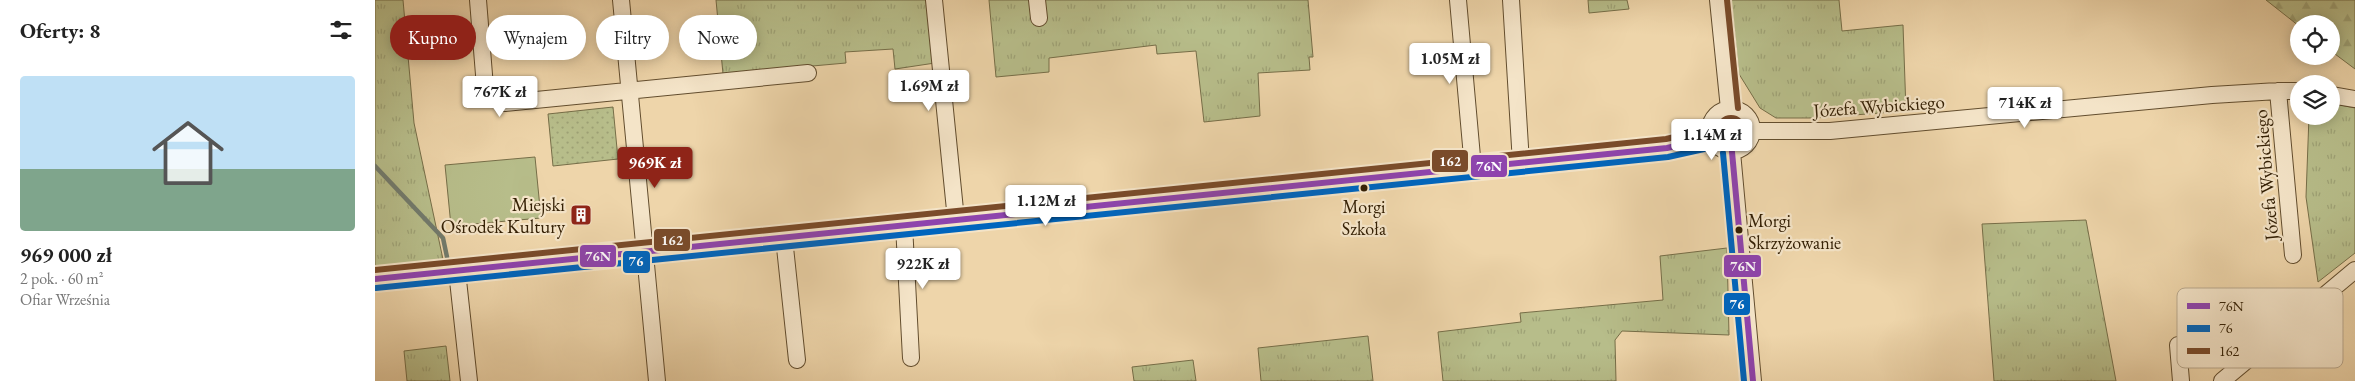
<!DOCTYPE html>
<html lang="pl">
<head>
<meta charset="utf-8">
<style>
  body { margin:0; font-family:"EB Garamond",serif; background:#f2f2f2; color:#222; height:100vh; display:flex; flex-direction:column; font-size:19px; white-space:nowrap }
  * { box-sizing:border-box; margin:0 }
  p { font-size:16px; color:#767676 }
  .icon { flex:none; width:28px; height:28px; fill:none; stroke:currentColor; stroke-width:2; stroke-linecap:round; stroke-linejoin:round }
  .map { position:relative; flex:1; overflow:hidden }
  .panel { display:flex; flex-direction:column; background:#fff; width:375px }
  .panel>* { flex:none }
  .hud { position:absolute; left:15px; top:15px; width:475px; height:45px; display:flex; gap:10px }
  .buttons { position:absolute; left:1915px; top:15px; display:grid; gap:10px }
  .buttons a { display:grid; place-items:center; width:50px; height:50px; border-radius:50%; background:#fff; box-shadow:0 2px 12px #0003; font-size:25px }
  .price { position:absolute; translate:-50% -42px; padding:0 11px; border-radius:5px; background:#fff; color:#222; font-size:16px; line-height:32px; filter:drop-shadow(0 1px 2px #0008) }
  .price::after { content:''; position:absolute; left:50%; top:30px; width:15px; height:11px; margin-left:-8px; background:inherit; clip-path:polygon(0 0,100% 0,50% 100%) }
  .price.selected { background:#8f2418; color:#fff }
  ul { padding:0; list-style:none }
  li { display:grid; align-content:center; gap:10px; height:265px; padding:0 20px }
  li+li { border-top:1px solid #e0e0e0 }
  li span { display:grid; place-items:center; height:155px; border-radius:5px; color:#555 }
  li>.icon { margin-inline-start:auto }
  span .icon { width:90px; height:90px; fill:#fffc; stroke-width:1 }
  li b { font-size:21px }
  h2 { display:flex; justify-content:space-between; align-items:center; height:60px; padding:0 20px; font-size:21px }
  .pill { padding:0 18px; border-radius:22px; background:#fff; box-shadow:0 2px 12px #0003; font-size:18px; line-height:45px }
  .pill.selected { background:#8f2418; color:#fff }
  main { display:flex; flex:1; min-height:0 }
  .map>svg:first-child { display:block }
  .grass { fill:url(#grass-tufts); stroke:#766e48 }
  .forest { fill:url(#forest-firs); stroke:#766e48 }
  .park { fill:url(#park-dots); stroke:#766e48 }
  .pitch { fill:#b7bd8a; stroke:#766e48 }
  .lines { fill:none; stroke-linecap:round; stroke-linejoin:round }
  .stream { stroke:#727b6d; stroke-width:4.5 }
  .minor-casing { stroke:#624d2e; stroke-width:18 }
  .minor { stroke:#f4e4c8; stroke-width:16 }
  .bus-1-casing { stroke:#f4e4c8; stroke-width:10 }
  .bus-2-casing { stroke:#f4e4c8; stroke-width:10 }
  .bus-3-casing { stroke:#f4e4c8; stroke-width:10 }
  .bus-1 { stroke:#8e44ad; stroke-width:6 }
  .bus-2 { stroke:#0065bd; stroke-width:6 }
  .bus-3 { stroke:#7a4b2a; stroke-width:6 }
  .bus-dot { fill:#342005; stroke:#f4e4c8; stroke-width:2 }
  .labels { text-anchor:middle; dominant-baseline:central; stroke-width:4.5; stroke-linejoin:round; paint-order:stroke }
  .bus-label { font-size:18px; fill:#342005; stroke:#f4e4c8 }
  .street-label { font-size:19px; fill:#342005; stroke:#f4e4c8 }
  .poi-label { font-size:19px; fill:#342005; stroke:#f4e4c8; text-anchor:end }
  .key { fill:#f4e4c8; stroke:#baa98e; stroke-width:1 }
  .key-label { font-size:14px; fill:#342005 }
  .line-badge { stroke:#f4e4c8; stroke-width:2 }
  .badge-label { font-size:14px; text-anchor:middle; font-weight:bold; fill:#fff }
</style>
</head>
<body>
<main>
<section class="panel">
<h2>Oferty: 8<svg class="icon" aria-label="filters" viewBox="0 0 24 24"><path d="M4 7h16M4 17h16"/><circle cx="9" cy="7" r="2"/><circle cx="15" cy="17" r="2"/></svg></h2>
<ul>
<li><span style="background:linear-gradient(#bfe0f5 60%,#7fa58c 0)"><svg class="icon" aria-label="home" viewBox="0 0 24 24"><path d="M3 11l9-7 9 7M6 9v11h12V9"/></svg></span><div><b>969 000 zł</b><p>2 pok. · 60 m²</p><p>Ofiar Września</p></div></li>
</ul>
</section>
<div class="map">
<svg width="1980" height="381" viewBox="0 0 1980 381">
  <defs>
    <pattern id="grass-tufts" width="24" height="20" patternUnits="userSpaceOnUse" patternTransform="scale(1.25)"><rect width="24" height="20" fill="#b7bd8a"/><path d="M3 7l-1-3M5 7V3M7 7l1-3M15 17l-1-3M17 17v-4M19 17l1-3" fill="none" stroke="#9ea276"/></pattern>
    <pattern id="forest-firs" width="22" height="20" patternUnits="userSpaceOnUse" patternTransform="scale(1.25)"><rect width="22" height="20" fill="#b7bd8a"/><path d="M5 1l3.5 6h-7zM16 11l3.5 6h-7z" fill="#9ea276"/></pattern>
    <pattern id="park-dots" width="8" height="8" patternUnits="userSpaceOnUse" patternTransform="scale(1.25)"><rect width="8" height="8" fill="#b7bd8a"/><path d="M2 2h.1M6 6h.1" fill="none" stroke="#9ea276" stroke-width="1.8" stroke-linecap="round"/></pattern>
  </defs>
  <rect width="100%" height="100%" fill="#eed5aa"/>
  <filter id="stains"><feTurbulence type="fractalNoise" baseFrequency=".004" numOctaves="4"/><feColorMatrix values="0 0 0 0 .2 0 0 0 0 .09 0 0 0 0 .02 0 0 0 .5 -.17"/></filter>
  <radialGradient id="worn" r=".72"><stop offset=".6" stop-color="#630" stop-opacity="0"/><stop offset="1" stop-color="#630" stop-opacity=".3"/></radialGradient>
  <path class="grass" d="M0 0H28L39 123 69 264 0 272Z
    M341 0H553L560 63 520 69 518 49 470 52 471 63 348 74Z
    M614 0H933L938 57H934L935 70 883 73 885 116 829 122 821 51 782 54 781 45 674 58V72L621 77Z
    M1213 0H1252L1254 9 1214 13Z
    M1356 0H1464L1467 31 1528 25 1531 111 1440 118H1401L1385 108 1364 74Z
    M1956 103 1980 108V253L1943 282 1931 197 1934 116H1956Z
    M1711 220 1741 381H1619L1607 224Z
    M1352 248 1354 335 1247 331 1240 340 1241 381H1068L1063 332 1146 322 1145 313 1288 300 1285 256Z
    M993 336 998 381H886L883 348Z
    M71 346 75 381H32L29 351Z
    M818 360 821 381H759L757 367Z"/>
  <path class="forest" d="M1891 0H1980V69L1956 51V24H1924V26Z"/>
  <path class="park" d="M238 107 243 159 178 166 173 114Z"/>
  <path class="pitch" d="M160 157 166 218 76 226 70 165Z"/>
  <g class="lines">
    <path class="stream" d="M0 166 68 238 72 257"/>
    <g class="minor-casing">
      <path id="minor" d="M103 0 110 87 114 95 130 103 433 73
        M246 0 282 381
        M559 0 581 220
        M662 0 664 18
        M1083 0 1098 168
        M1136 0 1146 163
        M1343 0 1354 109
        M1903 91 1918 255
        M1956 95 1980 99
        M1335 130a21 21 0 1 1 42 0a21 21 0 1 1-42 0Z
        M1378 131H1455L1837 95 1903 91H1924
        M1357 152 1378 381
        M529 225 536 358
        M409 238 422 360
        M82 271 94 381
        M0 279 1156 162 1292 148 1336 138
        M1803 345 1806 381
        M1847 381 1980 270"/>
    </g>
    <use href="#minor" class="minor"/>
    <g class="bus-1-casing">
      <path id="bus-1" d="M1357 152 1378 381
        M0 279 1292 148 1336 138"/>
    </g>
    <g class="bus-2-casing">
      <path id="bus-2" d="M1348 153 1369 381
        M1 288 1293 157 1338 147"/>
    </g>
    <g class="bus-3-casing">
      <path id="bus-3" d="M1352 0 1363 108
        M1344 130a12 12 0 1 1 24 0a12 12 0 1 1-24 0Z
        M0 270 1291 139 1334 129"/>
    </g>
    <use href="#bus-1" class="bus-1"/>
    <use href="#bus-2" class="bus-2"/>
    <use href="#bus-3" class="bus-3"/>
  </g>
  <defs>
    <g id="building-square" transform="scale(1.125)"><rect x="-9" y="-9" width="18" height="18" rx="4" fill="#8f2418" stroke="#f4e4c8"/><path d="M-4-6H4V6H1V3H-1V6H-4ZM-2.5-4.3h1.7v1.8h-1.7ZM.8-4.3h1.7v1.8H.8ZM-2.5-1h1.7V.8h-1.7ZM.8-1h1.7V.8H.8Z" fill="#fff"/></g>
  </defs>
  <g fill-rule="evenodd">
    <use href="#building-square" x="206" y="215"/>
  </g>
  <g class="bus-dot">
    <circle cx="989" cy="188" r="4.5"/>
    <circle cx="1364" cy="230" r="4.5"/>
  </g>
  <g class="labels">
    <g class="bus-label">
      <text x="989" y="206">Morgi<tspan x="989" dy="22">Szkoła</tspan></text>
      <text x="1373" y="220" text-anchor="start">Morgi<tspan x="1373" dy="22">Skrzyżowanie</tspan></text>
    </g>
    <g class="street-label">
      <text transform="translate(1504 106) rotate(-4)">Józefa Wybickiego</text>
      <text transform="translate(1891 175) rotate(-95)">Józefa Wybickiego</text>
    </g>
    <g class="poi-label">
      <text x="190" y="204">Miejski<tspan x="190" dy="22">Ośrodek Kultury</tspan></text>
    </g>
  </g>
  <rect x="1802" y="288" width="166" height="80" rx="8" class="key"/>
  <rect x="1812" y="303" width="23" height="6" fill="#8e44ad"/>
  <rect x="1812" y="325" width="23" height="7" fill="#0065bd"/>
  <rect x="1812" y="348" width="23" height="6" fill="#7a4b2a"/>
  <g class="key-label">
    <text x="1844" y="311">76N</text>
    <text x="1844" y="333">76</text>
    <text x="1844" y="356">162</text>
  </g>
  <g class="line-badge">
    <rect x="1056" y="149" width="38" height="24" rx="5" fill="#7a4b2a"/>
    <rect x="1095" y="154" width="38" height="24" rx="5" fill="#8e44ad"/>
    <rect x="278" y="228" width="38" height="24" rx="5" fill="#7a4b2a"/>
    <rect x="204" y="244" width="38" height="24" rx="5" fill="#8e44ad"/>
    <rect x="247" y="250" width="29" height="24" rx="5" fill="#0065bd"/>
    <rect x="1348" y="254" width="39" height="24" rx="5" fill="#8e44ad"/>
    <rect x="1348" y="292" width="28" height="24" rx="5" fill="#0065bd"/>
  </g>
  <g class="badge-label">
    <text x="1075" y="166">162</text>
    <text x="1114" y="171">76N</text>
    <text x="297" y="245">162</text>
    <text x="223" y="261">76N</text>
    <text x="261" y="266">76</text>
    <text x="1368" y="271">76N</text>
    <text x="1362" y="309">76</text>
  </g>
  <rect width="100%" height="100%" filter="url(#stains)"/>
  <rect width="100%" height="100%" fill="url(#worn)"/>
</svg>
<div class="buttons">
<a><svg class="icon" aria-label="locate" viewBox="0 0 24 24"><circle cx="12" cy="12" r="6"/><path d="M12 2v4M12 18v4M2 12h4M18 12h4"/></svg></a>
<a><svg class="icon" aria-label="layers" viewBox="0 0 24 24"><path d="M12 4l9 5-9 5-9-5zM3 14l9 5 9-5"/></svg></a>
</div>
<b class="price" style="left:1075px;top:85px">1.05M zł</b>
<b class="price" style="left:554px;top:112px">1.69M zł</b>
<b class="price" style="left:125px;top:118px">767K zł</b>
<b class="price" style="left:1650px;top:129px">714K zł</b>
<b class="price" style="left:1337px;top:161px">1.14M zł</b>
<b class="price selected" style="left:280px;top:189px">969K zł</b>
<b class="price" style="left:671px;top:227px">1.12M zł</b>
<b class="price" style="left:548px;top:290px">922K zł</b>
<div class="hud">
<a class="pill selected">Kupno</a>
<a class="pill">Wynajem</a>
<a class="pill">Filtry</a>
<a class="pill">Nowe</a>
</div>
</div>
</main>
</body>
</html>
